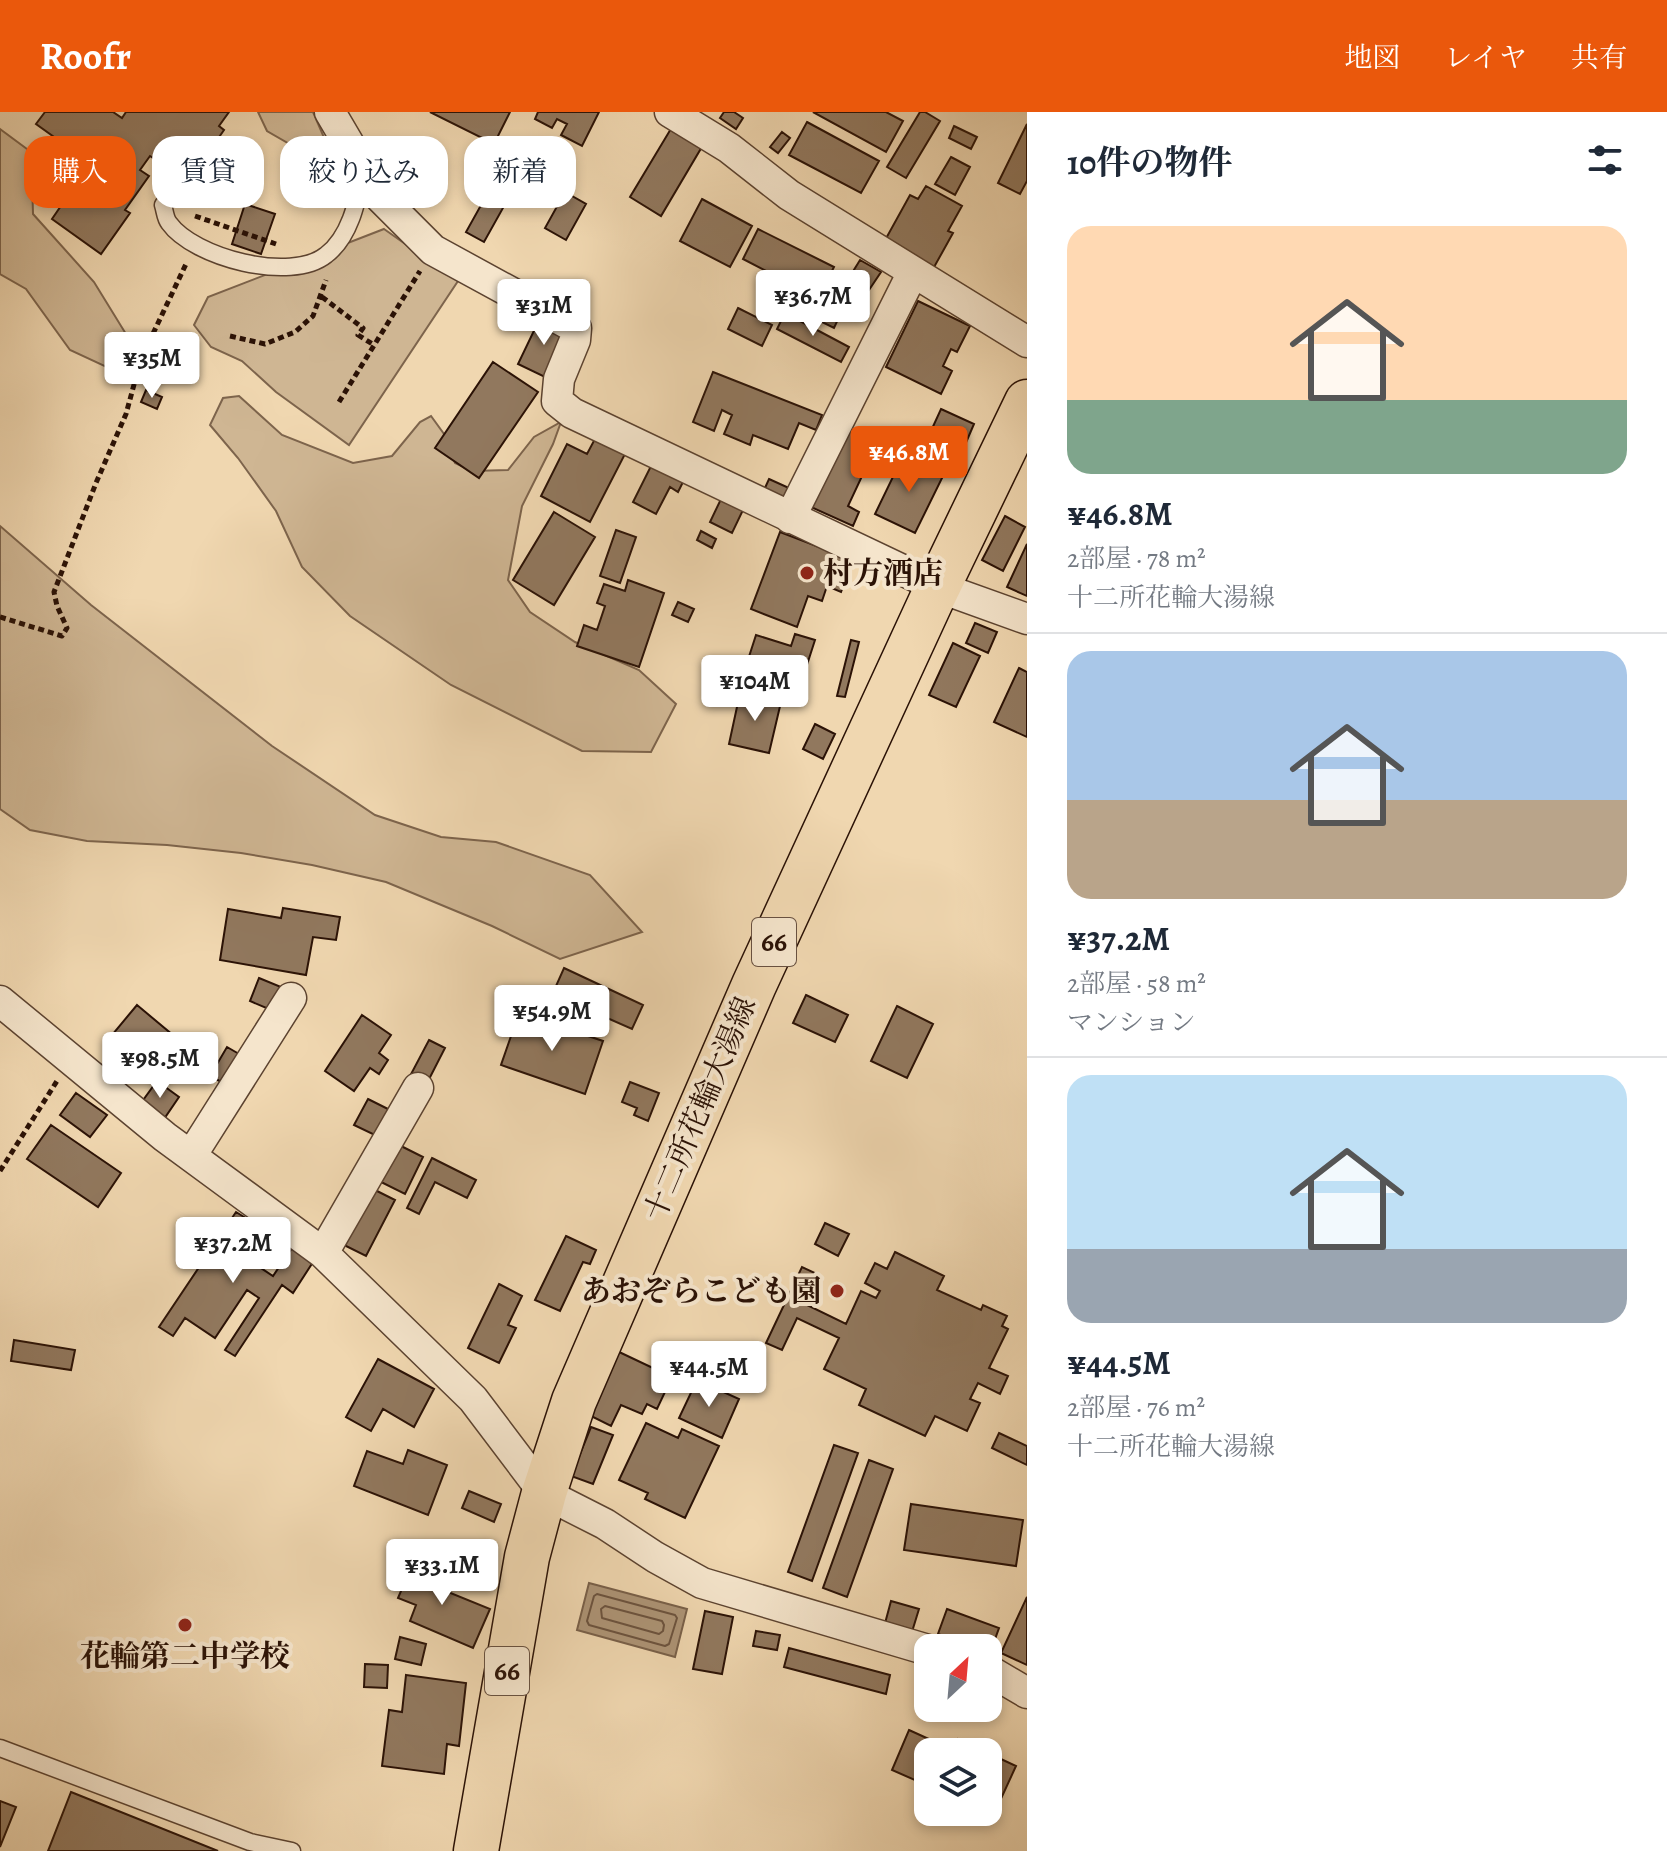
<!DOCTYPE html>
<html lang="ja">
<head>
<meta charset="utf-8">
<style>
  body { margin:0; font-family:Alegreya,"Noto Serif JP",serif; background:#f2f2f3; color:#1f2937; height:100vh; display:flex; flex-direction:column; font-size:30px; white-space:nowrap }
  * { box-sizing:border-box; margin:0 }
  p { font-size:26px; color:#747a83 }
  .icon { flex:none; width:44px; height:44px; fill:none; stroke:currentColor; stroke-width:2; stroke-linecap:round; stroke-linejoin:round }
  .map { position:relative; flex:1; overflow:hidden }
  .panel { display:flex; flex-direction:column; background:#fff; width:640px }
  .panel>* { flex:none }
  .top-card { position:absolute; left:24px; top:24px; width:760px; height:72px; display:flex; gap:16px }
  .needle { width:52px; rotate:26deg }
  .buttons { position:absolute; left:914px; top:1522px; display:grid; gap:16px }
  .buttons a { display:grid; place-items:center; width:88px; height:88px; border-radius:16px; background:#fff; box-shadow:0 4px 12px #0003; font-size:40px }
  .price { position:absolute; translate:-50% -68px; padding:0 18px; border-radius:8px; background:#fff; color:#222; font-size:26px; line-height:52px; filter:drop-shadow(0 2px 4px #0008) }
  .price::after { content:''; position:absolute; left:50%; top:48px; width:24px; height:18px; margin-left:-12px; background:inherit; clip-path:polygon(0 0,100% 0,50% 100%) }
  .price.current { background:#ea580c; color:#fff }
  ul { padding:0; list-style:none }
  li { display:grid; align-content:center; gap:16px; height:424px; padding:0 40px }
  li+li { border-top:2px solid #e0e1e3 }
  li span { display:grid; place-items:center; height:248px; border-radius:24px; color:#555 }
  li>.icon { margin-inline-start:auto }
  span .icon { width:144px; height:144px; fill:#fffc; stroke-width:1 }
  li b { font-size:34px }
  h2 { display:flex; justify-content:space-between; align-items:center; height:96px; padding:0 40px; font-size:34px }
  .chip { padding:0 28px; border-radius:24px; background:#fff; box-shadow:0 4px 12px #0003; font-size:28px; line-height:72px }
  .chip.current { background:#ea580c; color:#fff }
  header { display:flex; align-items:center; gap:48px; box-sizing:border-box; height:112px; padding:0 40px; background:#ea580c; color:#fff }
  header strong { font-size:38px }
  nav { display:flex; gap:44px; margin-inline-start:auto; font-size:28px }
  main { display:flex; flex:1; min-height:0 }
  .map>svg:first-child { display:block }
  .green { fill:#cfb693; stroke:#7d644c; stroke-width:2 }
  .water { fill:#ad9476; stroke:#796049; stroke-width:2 }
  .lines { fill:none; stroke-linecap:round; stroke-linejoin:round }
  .shore { stroke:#6c533e; stroke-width:2 }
  .building { fill:#91785e; stroke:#2b1206; stroke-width:2 }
  .service-casing { stroke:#5c4330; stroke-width:19 }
  .minor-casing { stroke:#5c4330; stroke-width:33 }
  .primary-casing { stroke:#2b1206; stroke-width:47 }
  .path { stroke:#2b1206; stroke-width:5; stroke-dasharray:6 4; stroke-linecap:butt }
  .service { stroke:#f5e5cc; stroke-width:16 }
  .minor { stroke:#f5e5cc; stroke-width:30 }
  .primary { stroke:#f0d7b0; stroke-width:44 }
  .poi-dot { fill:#8f2418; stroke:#f5e5cc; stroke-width:3 }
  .labels { text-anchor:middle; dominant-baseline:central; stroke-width:8; stroke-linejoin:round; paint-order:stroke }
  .shield { fill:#f5e5cc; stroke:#685141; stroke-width:2 }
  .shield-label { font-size:28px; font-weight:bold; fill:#2b1206 }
  .poi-label { font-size:30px; font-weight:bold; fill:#2b1206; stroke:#f5e5cc; text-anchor:start }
  .street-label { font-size:30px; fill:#2b1206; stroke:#f5e5cc }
</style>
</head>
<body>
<header>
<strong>Roofr</strong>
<nav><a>地図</a><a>レイヤ</a><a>共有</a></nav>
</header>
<main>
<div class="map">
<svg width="1027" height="1739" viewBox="0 0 1027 1739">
  <rect width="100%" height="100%" fill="#f0d7b0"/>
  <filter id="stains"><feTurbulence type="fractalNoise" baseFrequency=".0025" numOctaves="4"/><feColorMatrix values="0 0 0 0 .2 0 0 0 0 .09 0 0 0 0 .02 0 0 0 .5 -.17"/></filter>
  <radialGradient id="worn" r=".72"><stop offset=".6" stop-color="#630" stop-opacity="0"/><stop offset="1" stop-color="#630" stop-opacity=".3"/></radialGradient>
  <path class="green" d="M258 0H313L329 37 319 49 267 19Z
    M0 17 27 37 32 66 33 102 94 170 126 222 113 258 70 238 26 177 0 162Z
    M384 117 458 169 349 333 276 280 242 249 211 235 194 213 208 185Z
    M239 284 282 323 353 351 392 344 420 310 431 304 444 322 455 351 472 359 508 358 534 325 561 310 553 332 522 394 508 468 530 500 575 530 639 558 676 592 651 640 582 639 451 573 350 504 302 455 276 399 238 346 210 313 223 286Z
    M0 414 91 493 272 634 375 703 441 725 496 730 590 763 642 820 560 847 492 814 386 770 312 753 241 741 167 733 87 729 30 718 0 697Z"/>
  <path class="water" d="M589 1471 687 1497 675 1545 577 1518Z"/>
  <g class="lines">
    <path class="shore" d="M597 1482 675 1503 677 1506 669 1532 665 1534 589 1513 587 1509 594 1484Z
      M605 1494 662 1509 664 1513 663 1519 659 1522 602 1506 601 1497Z"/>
  </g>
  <path class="building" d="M45 0H113L122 6 126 0H229L219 14 224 18 203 48 177 30 162 52 150 44 140 58 149 64 125 98 130 101 101 142 52 107 67 85 49 74 63 54 50 45 61 30 36 12Z
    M430 0H510L494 32Z
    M538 0H599L582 34 561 23 567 12 557 7 552 16 535 7Z
    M724 0H734L743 6 736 17 720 6Z
    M813 0H886L903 9 886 40Z
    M920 0H925L940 9 906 66 887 55Z
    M807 10 879 49 861 81 789 43Z
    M1027 12V69L1020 82 998 71Z
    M954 14 977 25 971 37 949 26Z
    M672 15 703 33 661 104 630 85Z
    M782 20 790 26 778 41 770 35Z
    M506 45 527 56 514 81 492 70Z
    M951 45 970 55 955 83 935 72Z
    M926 74 962 94 948 119 953 121 933 157 884 130 910 83 918 87Z
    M490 77 508 87 484 130 466 120Z
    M565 80 586 92 566 128 545 116Z
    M702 87 752 114 730 155 680 129Z
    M245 92 275 102 261 142 232 132Z
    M758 117 834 155 812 198 769 177 776 164 743 147Z
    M860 148 881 160 869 178 849 166Z
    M918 189 970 214 957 240 951 237 943 254 952 259 941 282 886 255Z
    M827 194 841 201 834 216 820 209Z
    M738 196 772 213 762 234 728 217Z
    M785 201 849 235 841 250 777 217Z
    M541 204 571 219 547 266 518 252Z
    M493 250 538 280 479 366 435 336Z
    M713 260 822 303 816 318 799 311 788 337 753 323 750 333 724 322 732 303 722 298 714 319 693 310Z
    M146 278 162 285 157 297 141 290Z
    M941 297 974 312 959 347 925 332Z
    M848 316 878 330 848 394 859 400 853 414 811 395Z
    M596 325 626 340 590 410 541 384 567 332 587 342Z
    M904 342 944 362 915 421 875 402Z
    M653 350 685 366 678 380 670 375 656 402 633 390Z
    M769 367 789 376 784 388 764 378Z
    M721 387 743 398 732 421 710 410Z
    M554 400 595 425 554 493 513 468Z
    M1005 404 1025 415 1003 459 982 448Z
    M616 418 636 425 620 471 600 464Z
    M701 419 716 427 712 436 697 428Z
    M780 420 853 448 841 480 827 474 822 489 808 484 797 515 751 497Z
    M1027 432V484L1007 475Z
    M628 468 664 481 639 555 577 534 584 513 597 518 605 494 597 491 604 472 625 479Z
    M678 490 694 497 688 510 672 503Z
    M975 511 997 520 988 541 966 531Z
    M795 522 815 528 796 587 771 579 774 570 744 560 756 523 791 534Z
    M851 528 859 530 845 585 837 584Z
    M953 531 980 544 956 595 929 583Z
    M1019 556 1027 560V625L994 610Z
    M740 581 781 590 769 641 729 632Z
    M815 612 835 622 823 647 803 637Z
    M283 796 340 805 336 828 313 825 306 863 220 848 228 797 281 806Z
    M564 856 643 893 632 917 605 905 599 917 548 892Z
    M259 866 281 875 271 898 250 889Z
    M806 883 848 903 835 930 793 911Z
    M137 893 186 934 162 963 139 944 134 951 107 929Z
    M897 894 933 912 907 966 871 949Z
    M519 901 603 929 585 982 501 953Z
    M362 903 391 923 379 941 388 948 379 962 370 956 354 979 325 959Z
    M429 928 445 936 426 973 410 964Z
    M227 935 246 946 229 974 210 964Z
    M157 969 179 985 164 1007 141 991Z
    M630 970 659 981 648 1009 634 1003 637 996 622 990Z
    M76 981 107 1003 90 1025 60 1003Z
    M368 987 394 1000 381 1026 354 1013Z
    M51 1013 121 1061 98 1095 27 1047Z
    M397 1032 423 1045 405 1082 379 1069Z
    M432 1046 476 1068 467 1086 435 1070 419 1102 407 1096Z
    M373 1077 395 1088 366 1144 344 1133Z
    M236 1100 257 1113 238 1141 273 1164 294 1133 315 1147 293 1181 282 1173 235 1244 225 1238 259 1186 247 1178 215 1226 185 1206 173 1224 159 1215Z
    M825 1111 849 1122 838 1144 815 1132Z
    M566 1124 596 1138 590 1152 583 1150 560 1199 535 1188Z
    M895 1140 944 1164 937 1178 981 1198 983 1193 1007 1204 1002 1214 1008 1217 989 1256 1008 1264 1000 1282 978 1271 970 1287 980 1291 967 1319 935 1304 925 1324 859 1293 866 1277 824 1257 839 1226 797 1206 782 1238 766 1231 802 1155 819 1163 805 1192 846 1212 861 1179 876 1186 880 1179 865 1171 875 1151 887 1157Z
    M499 1172 522 1184 508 1213 516 1216 499 1251 468 1236Z
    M14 1228 75 1238 71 1258 11 1249Z
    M617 1239 672 1265 657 1297 647 1292 642 1302 621 1293 611 1314 587 1302Z
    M378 1247 434 1277 414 1315 383 1297 371 1319 346 1305Z
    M697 1268 739 1287 722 1326 679 1306Z
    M646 1311 678 1326 682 1317 719 1334 685 1406 645 1387 648 1381 619 1368Z
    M591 1315 613 1323 593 1372 571 1364Z
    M999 1321 1027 1334V1353L992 1336Z
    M834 1333 858 1341 812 1469 788 1460Z
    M408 1338 447 1353 428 1403 354 1374 367 1339 403 1352Z
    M869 1348 893 1357 847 1485 823 1476Z
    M469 1379 501 1392 494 1410 462 1396Z
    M911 1392 1023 1408 1016 1454 904 1438Z
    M413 1451 454 1468 448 1480 490 1497 473 1536 410 1509 416 1493 398 1486Z
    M1027 1485V1553L1001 1541Z
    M891 1489 919 1497 911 1523 884 1515Z
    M947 1497 999 1516 990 1541 988 1536H976L938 1522Z
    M705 1499 733 1505 722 1562 693 1557Z
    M756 1519 780 1523 777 1538 753 1534Z
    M400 1525 426 1532 421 1553 395 1547Z
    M789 1536 890 1563 886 1582 784 1555Z
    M365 1552 388 1553 387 1576 364 1575Z
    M406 1563 466 1571 459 1634 447 1632 444 1662 382 1654 389 1598 402 1600Z
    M909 1618 942 1633 938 1640H928V1664L924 1672 892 1658Z
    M958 1627 986 1640H952Z
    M988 1641 1016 1654 994 1702 988 1699Z
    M71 1680 218 1739H48Z
    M0 1689 16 1695 0 1735Z"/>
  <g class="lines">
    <g class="service-casing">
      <path id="service" d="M192 58 181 65 163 93C165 99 165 106 169 111 194 146 291 171 326 143 350 125 357 90 363 61
        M0 1636 250 1730 292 1739"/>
    </g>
    <g class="minor-casing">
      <path id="minor" d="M330 0 380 85 433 138 576 216 575 228 559 267 557 289 572 301 938 475 1027 507
        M670 0 729 36 789 83 1027 230
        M790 406 913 160
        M0 889 165 1025 323 1141 473 1287 544 1381 605 1412 655 1445 702 1471 928 1538
        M191 1044 291 886
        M323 1141 418 976
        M988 1558 1027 1581"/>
    </g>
    <g class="primary-casing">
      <path id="primary" d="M476 1739 527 1445 544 1381 574 1289 754 873 931 489 1027 290"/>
    </g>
    <path class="path" d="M195 104 276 132
      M322 185 363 216 358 223 374 233
      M230 224 265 232 295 220 313 204 326 168
      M339 290 420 159
      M0 505 62 524 67 516 57 494 54 480 96 371 126 302 141 247 186 152
      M0 1059 57 969"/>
    <use href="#service" class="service"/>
    <use href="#minor" class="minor"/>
    <use href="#primary" class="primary"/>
  </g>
  <g class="poi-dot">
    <circle cx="807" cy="461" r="8"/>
    <circle cx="837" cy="1179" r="8"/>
    <circle cx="185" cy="1513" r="8"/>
  </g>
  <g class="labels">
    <g class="shield">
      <rect x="752" y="806" width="44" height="48" rx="6"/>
      <rect x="485" y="1535" width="44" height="48" rx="6"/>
    </g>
    <g class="shield-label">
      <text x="774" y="830">66</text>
      <text x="507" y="1559">66</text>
    </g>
    <g class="poi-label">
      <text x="823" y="461">村方酒店</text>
      <text x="821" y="1179" text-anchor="end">あおぞらこども園</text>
      <text x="185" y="1544" text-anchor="middle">花輪第二中学校</text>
    </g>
    <g class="street-label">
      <text transform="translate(700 997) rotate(-67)">十二所花輪大湯線</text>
    </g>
  </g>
  <rect width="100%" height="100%" filter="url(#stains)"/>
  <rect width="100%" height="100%" fill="url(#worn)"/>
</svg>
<div class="buttons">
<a><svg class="needle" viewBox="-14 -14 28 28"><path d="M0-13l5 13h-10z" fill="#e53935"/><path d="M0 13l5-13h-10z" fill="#747a83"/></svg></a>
<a><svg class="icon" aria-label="layers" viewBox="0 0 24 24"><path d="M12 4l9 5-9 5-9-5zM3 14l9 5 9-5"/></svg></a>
</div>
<b class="price" style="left:813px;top:226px">¥36.7M</b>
<b class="price" style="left:544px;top:235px">¥31M</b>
<b class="price" style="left:152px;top:288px">¥35M</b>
<b class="price current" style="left:909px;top:382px">¥46.8M</b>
<b class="price" style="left:755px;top:611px">¥104M</b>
<b class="price" style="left:552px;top:941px">¥54.9M</b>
<b class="price" style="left:160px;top:988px">¥98.5M</b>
<b class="price" style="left:233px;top:1173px">¥37.2M</b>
<b class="price" style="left:709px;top:1297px">¥44.5M</b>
<b class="price" style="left:442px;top:1495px">¥33.1M</b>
<div class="top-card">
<a class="chip current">購入</a>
<a class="chip">賃貸</a>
<a class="chip">絞り込み</a>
<a class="chip">新着</a>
</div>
</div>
<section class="panel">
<h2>10件の物件<svg class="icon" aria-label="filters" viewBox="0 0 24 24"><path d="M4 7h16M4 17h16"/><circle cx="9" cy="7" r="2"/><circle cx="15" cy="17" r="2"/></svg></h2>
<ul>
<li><span style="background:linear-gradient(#ffd9b3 70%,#7fa58c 0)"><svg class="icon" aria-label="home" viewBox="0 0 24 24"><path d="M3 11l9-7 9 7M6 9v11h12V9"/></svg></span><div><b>¥46.8M</b><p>2部屋 · 78 m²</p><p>十二所花輪大湯線</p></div></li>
<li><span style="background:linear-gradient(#a9c7e8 60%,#b9a48a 0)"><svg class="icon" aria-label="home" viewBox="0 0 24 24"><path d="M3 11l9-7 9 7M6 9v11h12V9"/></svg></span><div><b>¥37.2M</b><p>2部屋 · 58 m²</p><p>マンション</p></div></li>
<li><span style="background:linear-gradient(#bfe0f5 70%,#9aa5b1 0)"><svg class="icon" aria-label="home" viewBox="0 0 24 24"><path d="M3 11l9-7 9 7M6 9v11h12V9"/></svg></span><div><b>¥44.5M</b><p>2部屋 · 76 m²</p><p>十二所花輪大湯線</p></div></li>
</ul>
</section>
</main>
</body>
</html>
